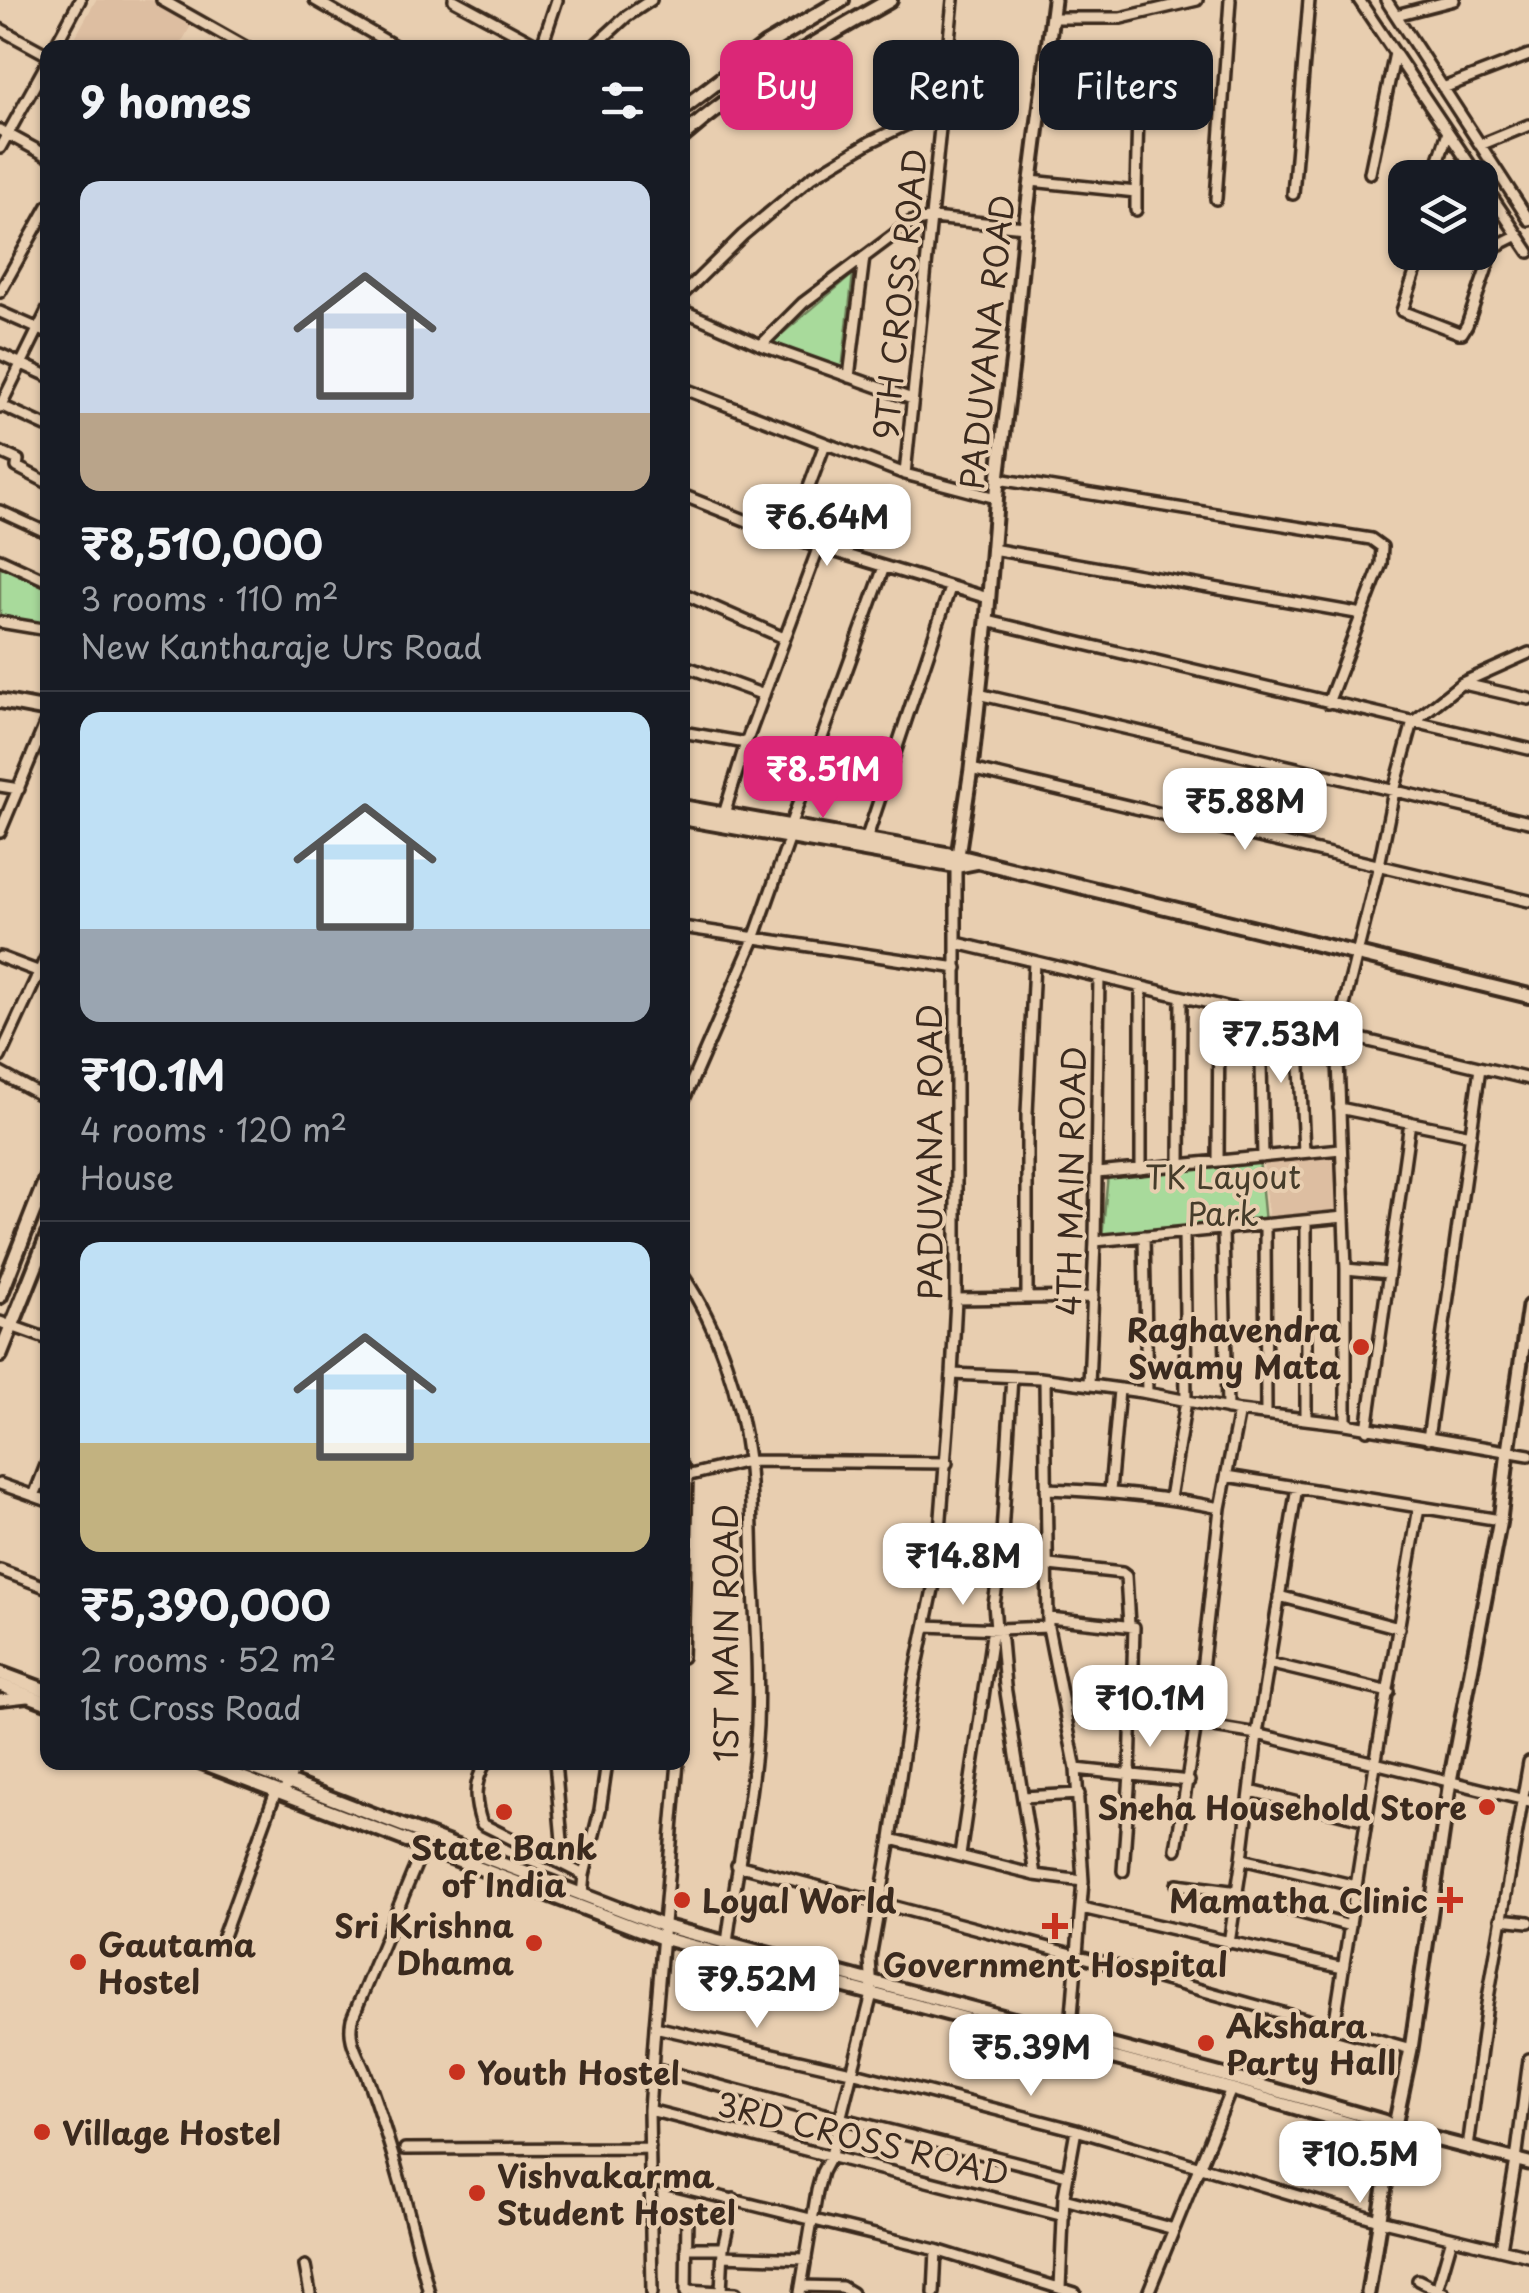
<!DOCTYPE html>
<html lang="en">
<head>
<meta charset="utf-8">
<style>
  body { margin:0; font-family:"Playpen Sans",sans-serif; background:#242831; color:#f1f3f6; height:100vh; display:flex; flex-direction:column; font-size:38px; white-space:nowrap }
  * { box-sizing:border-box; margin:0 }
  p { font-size:32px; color:#9ea1a6 }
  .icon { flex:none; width:55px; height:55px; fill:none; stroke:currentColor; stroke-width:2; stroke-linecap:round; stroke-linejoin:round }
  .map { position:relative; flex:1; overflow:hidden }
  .drawer { position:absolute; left:40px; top:40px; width:650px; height:1730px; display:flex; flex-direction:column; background:#171b24; border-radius:20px; box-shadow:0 2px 8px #0004 }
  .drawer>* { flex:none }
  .hud { position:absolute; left:720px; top:40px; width:658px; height:90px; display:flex; gap:20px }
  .tools { position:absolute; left:1388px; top:160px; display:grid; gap:20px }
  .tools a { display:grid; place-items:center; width:110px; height:110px; border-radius:20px; background:#171b24; box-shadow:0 2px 8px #0004; font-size:50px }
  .price { position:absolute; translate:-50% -85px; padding:0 22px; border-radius:20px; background:#fff; color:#222; font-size:32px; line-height:65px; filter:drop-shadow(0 2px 5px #0008) }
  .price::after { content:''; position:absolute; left:50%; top:60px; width:30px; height:22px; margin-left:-15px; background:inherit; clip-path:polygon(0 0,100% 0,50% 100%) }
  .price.selected { background:#db2777; color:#fff }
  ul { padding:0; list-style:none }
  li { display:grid; align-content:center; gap:20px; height:530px; padding:0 40px }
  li+li { border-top:2px solid #363941 }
  li span { display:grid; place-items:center; height:310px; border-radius:20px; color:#555 }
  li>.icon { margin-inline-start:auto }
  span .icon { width:180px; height:180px; fill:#fffc; stroke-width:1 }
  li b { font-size:42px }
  h2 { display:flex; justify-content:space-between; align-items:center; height:120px; padding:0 40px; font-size:42px }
  .chip { padding:0 35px; border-radius:20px; background:#171b24; box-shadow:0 2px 8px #0004; font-size:35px; line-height:90px }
  .chip.selected { background:#db2777; color:#fff }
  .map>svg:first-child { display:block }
  .built { fill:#ddbea1 }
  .green { fill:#a8da9b; stroke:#72825c; stroke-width:2.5 }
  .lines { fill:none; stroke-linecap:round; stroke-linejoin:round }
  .minor-casing { stroke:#3b2a1e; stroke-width:16 }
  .tertiary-casing { stroke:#3b2a1e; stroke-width:19 }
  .secondary-casing { stroke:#3b2a1e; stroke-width:20 }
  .minor { stroke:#e8ceb0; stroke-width:9 }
  .tertiary { stroke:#e8ceb0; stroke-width:11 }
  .secondary { stroke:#e8ceb0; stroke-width:12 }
  .poi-dot { fill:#c8321e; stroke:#e8ceb0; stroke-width:4 }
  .labels { text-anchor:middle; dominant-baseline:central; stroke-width:8; stroke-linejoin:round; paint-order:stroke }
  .street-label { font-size:32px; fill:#3b2a1e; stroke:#e8ceb0 }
  .park-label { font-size:32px; fill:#463c2a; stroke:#e8ceb0 }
  .poi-label { font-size:32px; font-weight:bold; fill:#3b2a1e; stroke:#e8ceb0; text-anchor:start }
</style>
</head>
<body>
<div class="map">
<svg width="1529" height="2293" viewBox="0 0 1529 2293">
  <rect width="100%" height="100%" fill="#e8ceb0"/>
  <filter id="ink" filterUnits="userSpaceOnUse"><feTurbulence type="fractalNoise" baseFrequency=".01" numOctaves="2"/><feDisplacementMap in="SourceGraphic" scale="20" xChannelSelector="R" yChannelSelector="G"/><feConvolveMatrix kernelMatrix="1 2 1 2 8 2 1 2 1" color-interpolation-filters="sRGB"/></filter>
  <g filter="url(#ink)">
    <path class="built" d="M96 0H154L193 22 179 47 69 48Z
      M1341 1149 1344 1217 1269 1224 1263 1157Z"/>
    <path class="green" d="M853 274 842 370 770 344Z
      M0 565 47 588V625L0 617Z
      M1259 1159 1265 1223 1102 1238 1108 1174Z"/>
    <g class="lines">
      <g class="minor-casing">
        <path id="minor" d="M162 0 247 48
          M315 0 398 48
          M454 0 543 48
          M1359 0 1479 178
          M1386 0 1529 220
          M1396 15 1454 0
          M1052 18H1121L1197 0
          M0 29 48 55
          M54 48 80 0
          M541 48 557 0
          M592 48 627 16 651 0
          M1443 88 1529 55
          M0 130 48 156
          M1480 145 1529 125
          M0 148 48 61
          M1370 173 1395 53
          M1433 178 1448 132
          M1480 179 1529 252
          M1031 181 1136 192 1139 72
          M1293 194 1309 0
          M1216 199 1230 0
          M1136 210V192
          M1480 244 1494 247 1518 235
          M1422 252 1402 311 1459 333H1462L1467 325 1494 247
          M0 292 48 206
          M682 295 743 235 812 177 870 142 943 107
          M682 310 761 345 912 399
          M0 312 48 333
          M761 345 803 303 911 222 932 218 1025 227
          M0 354 48 376
          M849 377 864 257
          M682 388 905 474 996 498
          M0 405 48 427
          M0 407 48 309
          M0 452 18 460 17 467 48 483
          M905 474 953 0
          M998 479 1371 539 1382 547 1381 564 1328 703
          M682 495 790 538 988 598
          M0 511 48 533
          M790 538 825 444
          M992 549 1362 614
          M0 559 48 581
          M682 593 784 638
          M987 621 1529 749
          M0 622 48 630
          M682 665 764 695
          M1464 684 1529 699
          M978 694 1529 822
          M682 732 746 743
          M971 769 1529 901
          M0 786 19 789
          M724 814 746 743 819 546
          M0 832 48 717
          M866 840 950 588
          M682 927 957 968
          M957 943 1529 1079
          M0 957 48 975
          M1260 1016 1263 1157
          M1298 1025 1304 1152
          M0 1057 48 953
          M0 1073 48 1099
          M682 1104 754 939 790 837V826L884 567
          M1339 1108 1471 1135
          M1218 1161 1219 1006
          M1180 1165 1181 997
          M1141 1169V987
          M1097 1173 1341 1149
          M1306 1221V1419
          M1265 1225 1266 1414
          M1223 1229 1227 1409
          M1144 1236 1147 1393
          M1095 1241 1344 1217
          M1346 1269 1389 1273
          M682 1274C719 1328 740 1395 748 1459 752 1496 752 1535 753 1573 756 1623 759 1675 757 1725 753 1797 736 1871 727 1943
          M1027 1297V1114L1034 962
          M956 1299 1093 1297
          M0 1322 48 1339
          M952 1374 1040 1378 1142 1392 1239 1411 1346 1424 1529 1455
          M1045 1380 1048 1627 1076 1769 1083 1881 1070 2039
          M1089 1385 1095 1241 1099 977
          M1346 1424V1269L1337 1034 1379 865 1394 791 1413 722 1462 683 1529 653
          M1367 1430 1410 1122
          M1428 1439 1480 1068
          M682 1465 687 1476 682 1657
          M1227 1476 1500 1520
          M682 1477 748 1461 947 1463
          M0 1484 48 1501
          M1046 1489C1105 1491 1162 1496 1220 1508
          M1110 1491 1119 1390
          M34 1496 48 1460
          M1170 1498 1186 1401 1184 1233
          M1049 1565 1122 1573 1126 1576 1129 1625
          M0 1570 48 1588
          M1279 1596 1399 1628
          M1049 1618 1134 1627 1130 1774 1123 1871
          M926 1626 1000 1629 1048 1627
          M996 1628 994 1604 1000 1565 1012 1377
          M1000 1629 1005 1686 1035 1875
          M1268 1663 1389 1692
          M0 1700 27 1697
          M1196 1724 1257 1734 1529 1801
          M486 1762C473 1783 474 1802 482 1824L584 1875 582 1895
          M555 1762 564 1863
          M1076 1769 1189 1781
          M286 1787 297 1762
          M1251 1791 1366 1820
          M1023 1797 1079 1794
          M891 1839 1035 1875 1083 1881
          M423 1848 352 2019C347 2042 359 2055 367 2077 393 2148 411 2220 429 2293
          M1176 1849 1196 1724 1220 1508 1239 1411
          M960 1855 993 1628
          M1242 1859 1356 1886
          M737 1865 1076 1955 1411 2049
          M584 1875 600 1810 607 1762
          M1177 1884 1238 1892
          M1276 1906 1350 1926
          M1082 1908 1343 1968
          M1501 1919 1529 1922
          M222 1939 276 1791
          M1229 1943 1242 1859 1257 1734 1297 1487
          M655 2027 851 2072 1076 2130 1379 2220 1529 2256
          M1334 2027 1375 1765 1419 1507
          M653 2068 840 2118 1067 2175
          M649 2110 1064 2216
          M1468 2148 1487 2004 1529 1762
          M405 2149 650 2148
          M652 2180 936 2250 1075 2293
          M734 2199 723 2248 721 2292 736 2293
          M1064 2199 1174 2229
          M686 2248H723
          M1501 2249 1516 2160 1529 2059
          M723 2256 806 2259
          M305 2266 310 2293
          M1418 2280 1444 2293
          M801 2286 842 2287 852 2293
          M1060 2288 1064 2196 1076 2130
          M686 2290 721 2292
          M1437 2290 1452 2238
          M652 2293 649 2110 655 2027 678 1762
          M686 2293 687 2211
          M800 2293 817 2191 822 2172 831 2155 872 1994 870 1958 891 1839 914 1680 937 1570 952 1374 956 1299V866
          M934 2293 936 2250
          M1148 2293 1231 2089"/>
      </g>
      <g class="tertiary-casing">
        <path id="tertiary" d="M957 862 971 769 987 621 998 479 1013 357 1025 227 1054 0
          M0 1673 48 1691
          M0 1685 48 1703
          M201 1762 662 1938 1231 2089 1372 2130 1399 2132
          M237 1762 664 1926 1237 2079 1383 2121 1403 2131 1529 2163
          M1368 2293 1394 2130 1411 2049 1450 1781 1500 1520 1508 1451 1529 1306"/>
      </g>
      <g class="secondary-casing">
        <path id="secondary" d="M682 109 766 45 842 0
          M682 137C745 82 818 41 890 0
          M0 701 48 710
          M682 807 957 856 1529 996
          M682 818 956 866 976 862
          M0 1296 48 1174
          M0 1355 48 1235"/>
      </g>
      <use href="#minor" class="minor"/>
      <use href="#tertiary" class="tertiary"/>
      <use href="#secondary" class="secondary"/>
    </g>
  </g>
  <g class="poi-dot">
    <circle cx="1361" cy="1347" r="10"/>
    <circle cx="1487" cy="1807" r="10"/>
    <circle cx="504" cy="1812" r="10"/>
    <circle cx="682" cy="1900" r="10"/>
    <path d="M1445 1885h10v10h10v10h-10v10h-10v-10h-10v-10h10z"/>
    <path d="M1050 1911h10v10h10v10h-10v10h-10v-10h-10v-10h10z"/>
    <circle cx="534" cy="1943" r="10"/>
    <circle cx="78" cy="1962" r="10"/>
    <circle cx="1206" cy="2043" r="10"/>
    <circle cx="457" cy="2072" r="10"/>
    <circle cx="42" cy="2132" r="10"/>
    <circle cx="477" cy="2193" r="10"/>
  </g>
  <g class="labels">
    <g class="street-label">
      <text transform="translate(899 294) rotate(-84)">9TH CROSS ROAD</text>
      <text transform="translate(986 342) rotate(-84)">PADUVANA ROAD</text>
      <text transform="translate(929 1152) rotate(-90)">PADUVANA ROAD</text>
      <text transform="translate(1070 1181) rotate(-89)">4TH MAIN ROAD</text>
      <text transform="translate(725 1633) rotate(-90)">1ST MAIN ROAD</text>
      <text transform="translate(863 2138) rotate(14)">3RD CROSS ROAD</text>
    </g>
    <g class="park-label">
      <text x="1223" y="1176">TK Layout<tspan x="1223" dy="37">Park</tspan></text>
    </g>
    <g class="poi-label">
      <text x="1341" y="1329" text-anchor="end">Raghavendra<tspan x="1341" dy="37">Swamy Mata</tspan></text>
      <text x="1467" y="1807" text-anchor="end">Sneha Household Store</text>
      <text x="504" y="1847" text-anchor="middle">State Bank<tspan x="504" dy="37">of India</tspan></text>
      <text x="702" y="1900">Loyal World</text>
      <text x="1428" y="1900" text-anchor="end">Mamatha Clinic</text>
      <text x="514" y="1925" text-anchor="end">Sri Krishna<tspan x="514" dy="37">Dhama</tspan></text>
      <text x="98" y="1944">Gautama<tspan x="98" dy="37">Hostel</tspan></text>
      <text x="1055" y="1964" text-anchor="middle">Government Hospital</text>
      <text x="1226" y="2025">Akshara<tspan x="1226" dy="37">Party Hall</tspan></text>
      <text x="477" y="2072">Youth Hostel</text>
      <text x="62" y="2132">Village Hostel</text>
      <text x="497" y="2175">Vishvakarma<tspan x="497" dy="37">Student Hostel</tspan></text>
    </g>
  </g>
</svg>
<div class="tools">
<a><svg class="icon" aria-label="layers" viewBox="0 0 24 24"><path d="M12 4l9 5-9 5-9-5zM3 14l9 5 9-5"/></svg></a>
</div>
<b class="price" style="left:827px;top:569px">₹6.64M</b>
<b class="price selected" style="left:823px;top:821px">₹8.51M</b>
<b class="price" style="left:1245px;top:853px">₹5.88M</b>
<b class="price" style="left:1281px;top:1086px">₹7.53M</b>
<b class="price" style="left:963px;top:1608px">₹14.8M</b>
<b class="price" style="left:1150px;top:1750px">₹10.1M</b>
<b class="price" style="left:757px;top:2031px">₹9.52M</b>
<b class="price" style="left:1031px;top:2099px">₹5.39M</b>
<b class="price" style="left:1360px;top:2206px">₹10.5M</b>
<div class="hud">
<a class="chip selected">Buy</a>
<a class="chip">Rent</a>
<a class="chip">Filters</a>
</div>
<section class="drawer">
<h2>9 homes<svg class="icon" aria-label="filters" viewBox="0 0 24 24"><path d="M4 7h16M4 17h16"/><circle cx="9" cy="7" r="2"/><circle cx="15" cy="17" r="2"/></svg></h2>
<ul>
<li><span style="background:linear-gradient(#c9d6e8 75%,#b9a48a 0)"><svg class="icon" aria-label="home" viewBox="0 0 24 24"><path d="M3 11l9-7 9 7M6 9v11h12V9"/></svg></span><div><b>₹8,510,000</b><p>3 rooms · 110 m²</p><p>New Kantharaje Urs Road</p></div></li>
<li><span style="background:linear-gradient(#bfe0f5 70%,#9aa5b1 0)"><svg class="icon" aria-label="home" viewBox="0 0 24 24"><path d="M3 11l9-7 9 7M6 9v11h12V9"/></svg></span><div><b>₹10.1M</b><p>4 rooms · 120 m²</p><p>House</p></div></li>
<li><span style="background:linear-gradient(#bfe0f5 65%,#c2b280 0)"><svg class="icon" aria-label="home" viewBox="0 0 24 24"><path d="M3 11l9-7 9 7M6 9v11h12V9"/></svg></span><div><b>₹5,390,000</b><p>2 rooms · 52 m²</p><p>1st Cross Road</p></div></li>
</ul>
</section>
</div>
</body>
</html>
